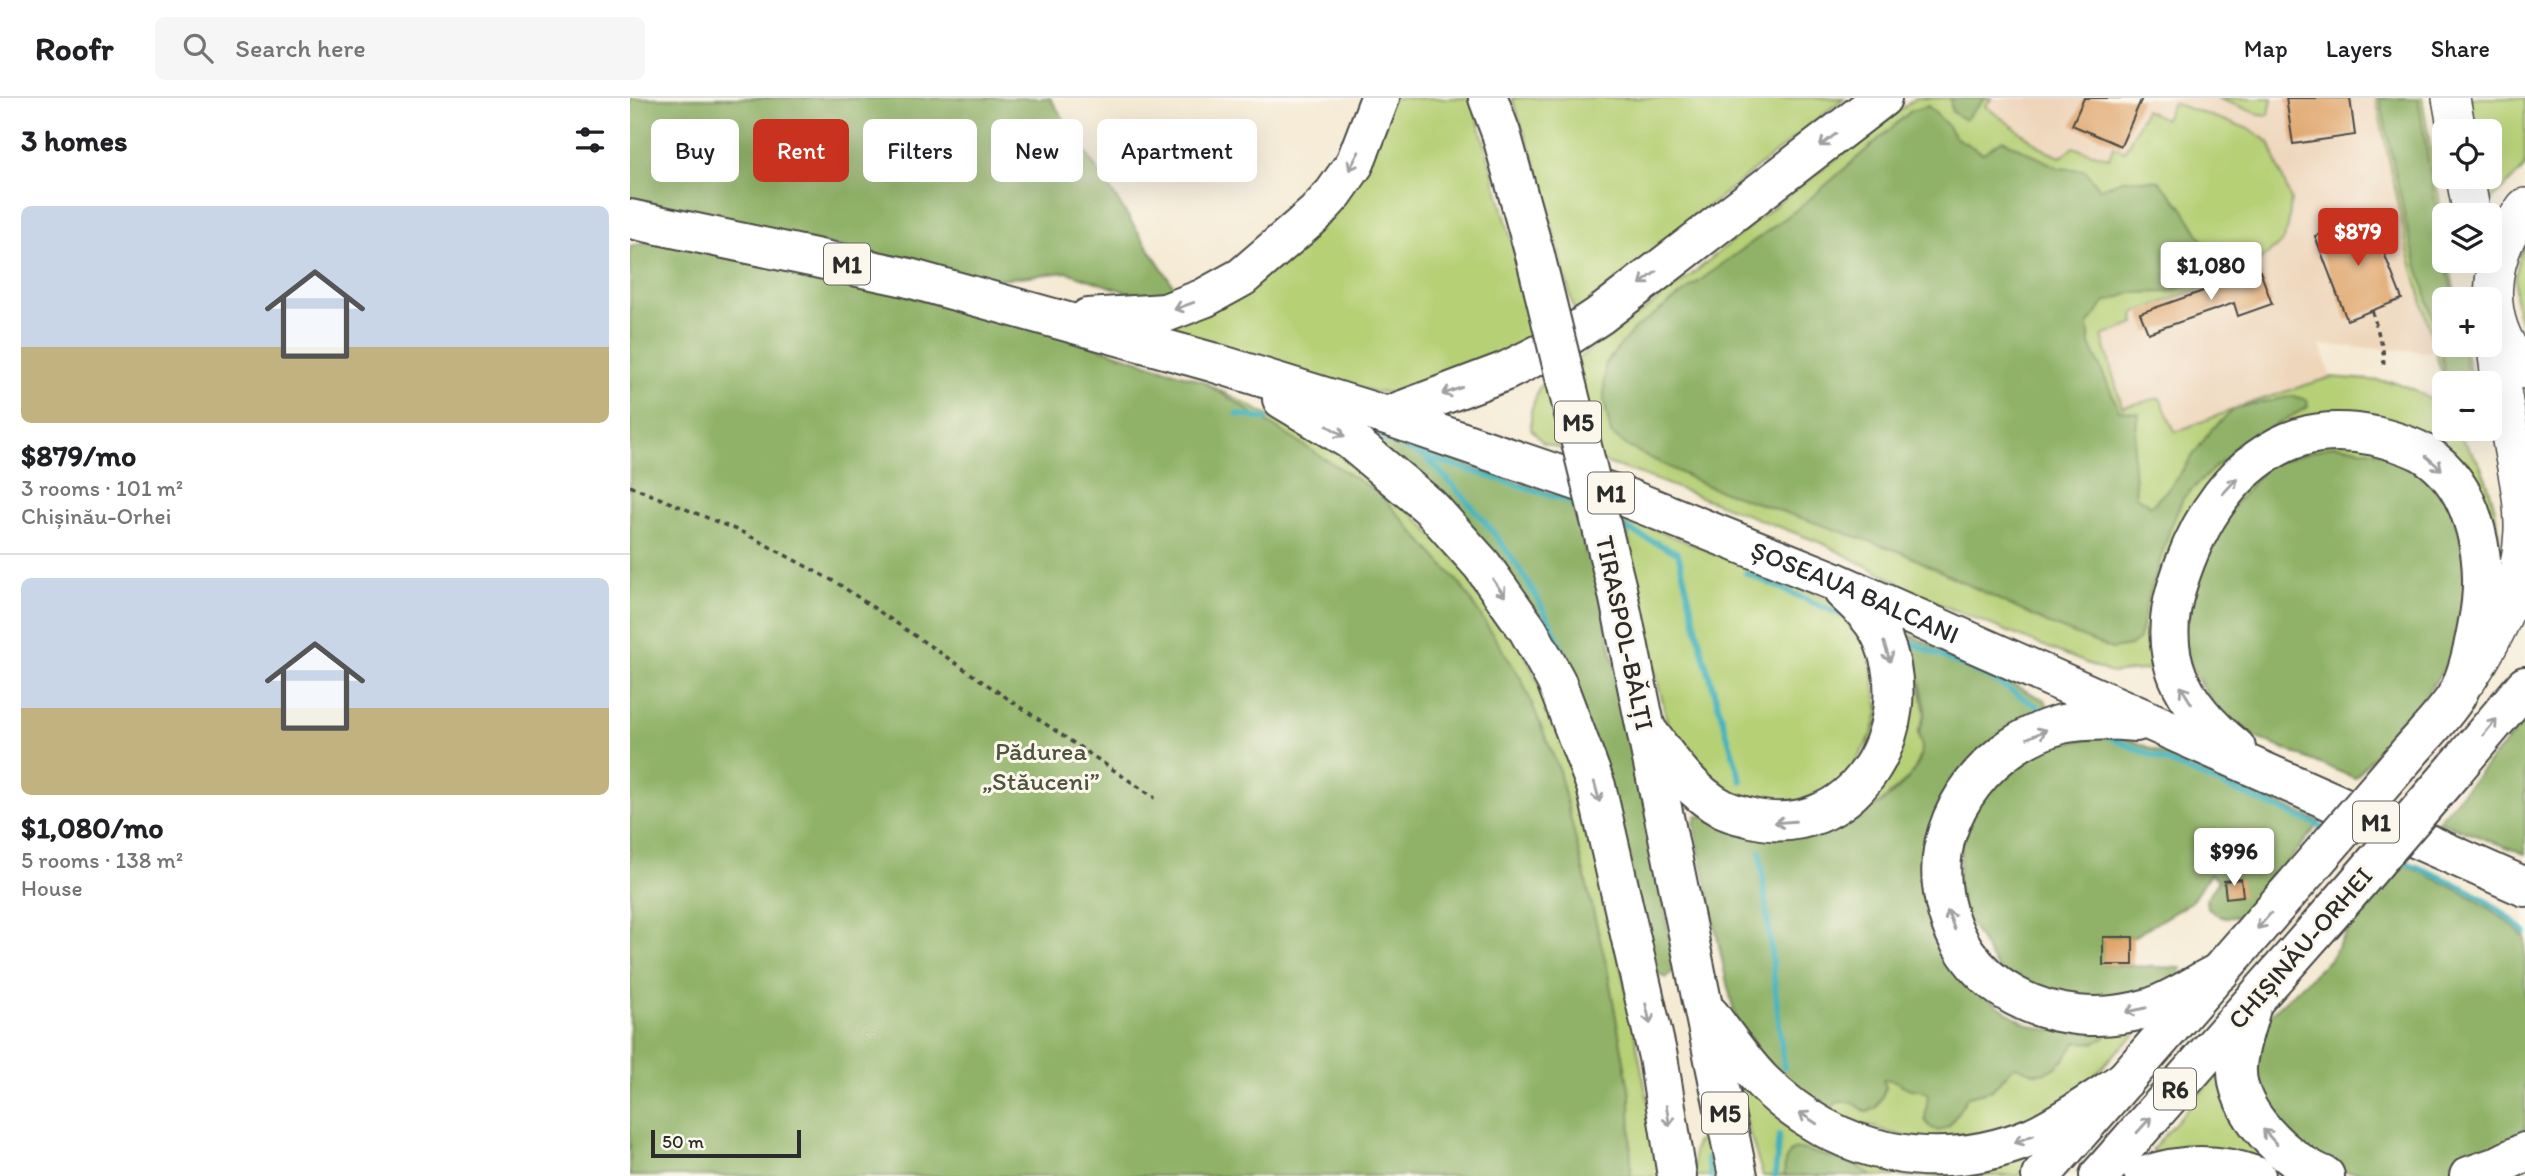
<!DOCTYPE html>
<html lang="en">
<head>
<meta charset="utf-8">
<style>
  body { margin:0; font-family:Itim,sans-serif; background:#f6f6f6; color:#202124; height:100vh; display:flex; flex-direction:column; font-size:26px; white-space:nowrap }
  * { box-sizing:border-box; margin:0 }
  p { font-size:23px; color:#757577 }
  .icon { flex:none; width:38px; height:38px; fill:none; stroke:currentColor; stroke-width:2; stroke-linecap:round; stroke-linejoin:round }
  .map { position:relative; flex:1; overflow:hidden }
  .drawer { display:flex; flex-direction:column; background:#fff; width:630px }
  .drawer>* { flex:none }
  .guide { position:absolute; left:21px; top:21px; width:665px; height:63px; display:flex; gap:14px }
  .tools { position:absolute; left:1802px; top:21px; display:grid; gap:14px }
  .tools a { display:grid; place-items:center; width:70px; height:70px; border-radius:10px; background:#fff; box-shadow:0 7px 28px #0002; font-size:35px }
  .scale { position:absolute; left:21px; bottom:18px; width:150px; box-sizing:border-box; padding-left:7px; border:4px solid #2b2b2b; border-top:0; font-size:19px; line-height:24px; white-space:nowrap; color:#2b2b2b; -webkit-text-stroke:5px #fbf7ec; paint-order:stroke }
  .price { position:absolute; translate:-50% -60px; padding:0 16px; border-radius:7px; background:#fff; color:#222; font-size:23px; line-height:46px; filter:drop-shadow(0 2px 4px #0008) }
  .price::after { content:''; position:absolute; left:50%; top:42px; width:21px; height:16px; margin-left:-10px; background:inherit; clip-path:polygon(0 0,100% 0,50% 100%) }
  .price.current { background:#c8321e; color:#fff }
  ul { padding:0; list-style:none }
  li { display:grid; align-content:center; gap:14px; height:371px; padding:0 21px }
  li+li { border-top:2px solid #e0e0e0 }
  li span { display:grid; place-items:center; height:217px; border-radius:10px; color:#555 }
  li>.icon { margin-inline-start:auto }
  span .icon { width:126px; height:126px; fill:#fffc; stroke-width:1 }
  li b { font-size:30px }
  h2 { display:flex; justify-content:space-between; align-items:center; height:84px; padding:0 21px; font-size:30px }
  .tag { padding:0 24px; border-radius:10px; background:#fff; box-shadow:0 7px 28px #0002; font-size:24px; line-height:63px }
  .tag.current { background:#c8321e; color:#fff }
  header { display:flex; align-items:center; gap:42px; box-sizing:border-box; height:98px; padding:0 35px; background:#fff; border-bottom:2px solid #e0e0e0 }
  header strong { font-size:33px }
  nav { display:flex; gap:38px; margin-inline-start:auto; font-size:24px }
  .search { width:490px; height:63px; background:#f6f6f6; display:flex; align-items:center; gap:18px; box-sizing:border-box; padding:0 24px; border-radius:10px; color:#757577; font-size:26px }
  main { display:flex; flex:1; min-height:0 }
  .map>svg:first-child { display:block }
  .built { fill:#eed6bb }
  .green { fill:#b6d076; stroke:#707e50; stroke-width:2 }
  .forest { fill:#90b267; stroke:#5e6e49; stroke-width:2 }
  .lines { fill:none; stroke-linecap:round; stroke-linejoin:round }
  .stream { stroke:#41b1ba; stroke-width:6 }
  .building { fill:#dfa368 }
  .primary-casing { stroke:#494844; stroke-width:40 }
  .trunk-casing { stroke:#494844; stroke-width:42 }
  .path { stroke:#494844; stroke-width:3.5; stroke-dasharray:5 5; stroke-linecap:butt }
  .primary { stroke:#fff; stroke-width:37 }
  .trunk { stroke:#fff; stroke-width:38 }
  .trunk-bridge-casing { stroke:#494844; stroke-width:42; stroke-linecap:butt }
  .trunk-bridge { stroke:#fff; stroke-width:38 }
  .oneway { stroke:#a0a0a0 }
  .labels { text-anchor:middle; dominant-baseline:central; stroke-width:6; stroke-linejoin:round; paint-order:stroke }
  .shield { fill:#fbf7ec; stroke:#696865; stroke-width:2 }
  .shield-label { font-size:24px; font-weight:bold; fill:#2b2b2b }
  .street-label { font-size:26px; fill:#2b2b2b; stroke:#fbf7ec }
  .park-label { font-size:26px; fill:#4e543e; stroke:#fbf7ec }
</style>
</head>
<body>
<header>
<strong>Roofr</strong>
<div class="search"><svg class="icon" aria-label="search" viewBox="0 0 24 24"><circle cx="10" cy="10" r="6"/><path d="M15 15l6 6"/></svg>Search here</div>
<nav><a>Map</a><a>Layers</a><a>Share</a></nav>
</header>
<main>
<section class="drawer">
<h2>3 homes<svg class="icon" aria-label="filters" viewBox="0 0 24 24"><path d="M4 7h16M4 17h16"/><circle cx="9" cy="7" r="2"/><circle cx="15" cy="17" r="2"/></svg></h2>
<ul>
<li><span style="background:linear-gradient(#c9d6e8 65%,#c2b280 0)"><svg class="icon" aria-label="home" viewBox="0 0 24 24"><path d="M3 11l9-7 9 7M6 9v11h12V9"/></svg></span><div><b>$879/mo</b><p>3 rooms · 101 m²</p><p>Chișinău-Orhei</p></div></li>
<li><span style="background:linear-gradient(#c9d6e8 60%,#c2b280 0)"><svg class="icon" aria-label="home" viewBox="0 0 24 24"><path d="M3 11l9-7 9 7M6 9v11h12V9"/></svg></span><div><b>$1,080/mo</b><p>5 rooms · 138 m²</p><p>House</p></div></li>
</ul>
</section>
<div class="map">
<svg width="1895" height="1078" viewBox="0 0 1895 1078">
  <rect width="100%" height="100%" fill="#fbf7ec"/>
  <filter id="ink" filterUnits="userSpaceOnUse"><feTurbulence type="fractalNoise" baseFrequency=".0143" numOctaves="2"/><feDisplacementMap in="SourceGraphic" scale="14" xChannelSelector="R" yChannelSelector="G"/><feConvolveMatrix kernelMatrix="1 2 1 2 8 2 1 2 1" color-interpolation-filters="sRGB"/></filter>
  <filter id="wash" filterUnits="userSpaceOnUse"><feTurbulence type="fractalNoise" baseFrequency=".00686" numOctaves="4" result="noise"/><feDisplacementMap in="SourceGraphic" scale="28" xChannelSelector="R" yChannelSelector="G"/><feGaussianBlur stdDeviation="1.57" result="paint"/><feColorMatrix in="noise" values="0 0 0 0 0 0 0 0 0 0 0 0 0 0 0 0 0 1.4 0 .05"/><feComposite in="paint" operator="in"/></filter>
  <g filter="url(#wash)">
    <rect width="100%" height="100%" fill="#f5ead4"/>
    <path class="built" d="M1362 0H1587L1634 18 1639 17 1642 0H1746L1778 152 1806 254 1690 247 1701 279 1623 304 1545 334 1492 309 1471 238 1505 226 1504 215 1563 193 1431 59 1418 54 1354 8Z"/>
    <path class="green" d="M762 0H842L889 169 905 240 788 295 745 294 516 235 590 204Z
      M882 0H1214L945 216 908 74Z
      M1286 0H1362L1355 8 1418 54 1431 59 1443 49 1479 60 1483 48 1495 53 1515 12 1535 21 1543 5 1619 31 1639 44 1661 102 1658 129 1652 144 1616 174 1504 215 1505 226 1472 238 1492 309 1530 300 1545 334 1623 304 1701 279 1765 284 1787 293 1808 307 1815 317V331H1825C1833 343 1843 355 1850 367 1862 393 1871 430 1869 458L1527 558 1524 571 1481 575 1314 508 1194 446 1008 375 913 345 901 331V313L909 289 1054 183 1147 106Z
      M1587 0H1642L1639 17 1634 18Z
      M1746 0H1792L1815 136V163H1819L1826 201H1815V247H1835L1843 285H1817L1810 270 1778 152Z
      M1837 0H1895V69L1858 105 1853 79H1860V33H1844Z
      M1895 146V234C1881 209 1882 171 1895 146Z
      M572 283 740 371 874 512 953 679 1033 1078H1001L1000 997 977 870 928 669 750 396Z
      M996 420 1213 506 1237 537 1250 622 1213 686 1143 713 1078 692 1040 637 1003 474Z
      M1276 535 1285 565 1295 615 1288 635 1292 649 1288 664 1281 678 1236 717 1216 727H1188L1221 708 1268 545Z
      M1484 925 1517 926 1482 958 1449 996 1383 1032 1305 1048 1196 1015 1208 1004H1222L1237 1014 1246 1010 1256 990 1253 980 1265 981 1280 991 1289 990 1298 996 1319 1028 1338 998 1362 992 1384 968 1393 969 1403 975 1434 963 1437 954 1447 944 1465 945Z
      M1108 970 1191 1039 1414 1046 1388 1078H1133L1104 985Z
      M1587 976 1592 977 1657 1078 1639 1071 1526 1056 1522 1052Z
      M1075 1041 1080 1050 1087 1078H1064V1053L1066 1044Z"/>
    <path class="forest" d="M0 0H420L551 199 517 201 437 174 359 182 0 102Z
      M1320 0H1355L1335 22 1322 14Z
      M1750 0H1788L1815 163 1824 201H1815V247H1832L1840 285H1820L1814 273 1808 239 1777 130Z
      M1298 8 1317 27 1325 39 1353 55 1373 42 1429 70 1455 72 1470 91 1495 81 1529 83 1552 109 1575 146 1597 162 1593 177 1536 194 1502 195 1475 204 1458 227 1460 246 1489 312 1508 315 1503 358 1506 398 1521 408 1541 388 1582 331 1606 310 1663 298 1677 302 1678 309 1636 332 1586 368 1553 400 1540 431 1516 508 1509 541 1500 548 1482 551 1417 525 1271 454 1077 388 1000 350 981 336 974 302 975 266 1003 232 1174 106 1281 13Z
      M23 142 209 180 417 233 572 283 750 396 831 487 892 582 928 669 977 870 1000 997 1001 1078H0V149Z
      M737 331 771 345 941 401 956 456 963 466 1028 769 1044 871 1037 880 1030 877 1012 853 960 635Z
      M1705 347 1773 358 1819 397 1840 460 1830 547 1799 593 1725 680 1595 627 1550 551 1570 449 1638 366Z
      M1276 535 1415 602 1420 613 1313 715 1351 895C1406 937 1416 938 1484 925 1475 945 1468 945 1447 944 1434 958 1428 977 1405 975 1398 974 1391 969 1384 968L1362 992 1338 998 1319 1028 1309 1033 1300 1029 1295 1022 1298 996C1291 991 1289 992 1281 991 1269 988 1269 981 1253 981L1256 990 1246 1010 1237 1014 1222 1004H1208L1196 1015 1147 979 1106 921 1096 881 1064 727 1066 718H1074L1216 727C1241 714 1291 682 1292 650 1292 644 1288 639 1289 634 1290 627 1295 621 1295 614 1294 587 1282 561 1276 535Z
      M1895 622V756L1808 723Z
      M1487 636 1691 724 1613 817C1598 821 1590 820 1577 810L1576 802 1589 782 1580 776 1561 804 1503 839H1473L1474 867 1551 870 1550 882 1508 903 1418 898 1372 878 1326 802 1334 728 1360 686 1415 648Z
      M1769 764C1816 786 1858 802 1895 840V1041L1835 1070 1808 1075 1716 1074 1696 1069 1631 1009 1623 966 1627 942 1640 917 1700 861 1732 808Z
      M1171 1051 1226 1067 1241 1078H1154L1155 1063 1162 1052Z"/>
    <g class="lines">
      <path class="stream" d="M607 316 636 321
        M739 335 794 358 938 403 954 411
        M797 361C859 421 911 491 941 573
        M986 426 1048 455 1073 556 1111 683
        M1116 475 1212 517
        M1278 543 1360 580 1408 609
        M1481 640 1697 731
        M1130 754 1154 969
        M1765 760C1813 780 1858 796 1895 835
        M1077 1060 1081 1078
        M1145 1078 1149 1037"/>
    </g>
    <g id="blocks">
      <path class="building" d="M1454 0H1512L1491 48 1442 27Z
        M1656 0H1720L1725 37 1663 46Z
        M1739 117 1772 201 1717 222 1685 138Z
        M1630 173 1642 206 1608 218 1604 205 1518 235 1510 215Z
        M1611 781 1613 798 1596 800 1594 783Z
        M1473 839H1503V867H1473Z"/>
    </g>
  </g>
  <g filter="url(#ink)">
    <use href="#blocks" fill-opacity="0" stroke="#494844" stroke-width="2"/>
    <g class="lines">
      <g class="primary-casing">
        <path id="primary" d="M1821 0 1827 33
          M1835 79 1842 117
          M1895 109C1857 161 1849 222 1895 272
          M1838 581C1868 536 1891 489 1893 433 1894 404 1887 376 1882 348 1874 304 1865 261 1864 215"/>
      </g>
      <g class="trunk-casing">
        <g id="trunk">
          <path d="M858 0 871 35 905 157"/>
          <path id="s1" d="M0 121 275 179 582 264 757 318 997 400 1201 482 1895 789"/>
          <path d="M458 220 535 215 574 200 612 179 685 116 704 95 725 65 750 0"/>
          <path d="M652 301 720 342 800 409 852 467 898 532 926 583 966 688 1028 959 1047 1078"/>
          <path d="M757 318 876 273 916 253 969 218 1252 0"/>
          <path d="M987 491 1108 1078"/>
          <path d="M1506 624C1482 622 1456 621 1432 626 1362 644 1304 714 1312 787 1323 891 1425 938 1519 910 1543 902 1567 885 1590 874"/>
          <path d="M1019 635C1039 662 1062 695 1093 711 1101 715 1110 717 1118 719 1221 747 1291 632 1253 542 1245 522 1229 508 1213 493"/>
          <path d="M1606 650C1552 606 1525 559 1547 488 1566 425 1605 360 1671 339 1694 332 1722 333 1745 338 1761 342 1780 347 1795 356 1848 390 1859 468 1848 524 1844 547 1837 581 1825 600 1812 620 1792 639 1777 657"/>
          <path d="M1826 670 1895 588"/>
          <path d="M1621 910C1616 929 1608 950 1607 969 1605 1014 1656 1063 1695 1078"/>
          <path d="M1080 917C1097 940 1113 964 1133 984 1208 1058 1307 1078 1404 1038 1436 1023 1466 1001 1495 982"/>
          <path d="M1411 1078 1678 772"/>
          <path d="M1469 1078 1718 796"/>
          <path d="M1514 1078C1551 1065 1588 1064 1626 1078"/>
          <path d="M1839 1078 1865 1069 1895 1054"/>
        </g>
      </g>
      <path class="path" d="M1742 213 1753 251 1754 269
        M0 388 114 435 207 485 525 700"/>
      <use href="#primary" class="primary"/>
      <use href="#trunk" class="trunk"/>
      <g class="trunk-bridge-casing">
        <path id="trunk-bridge" d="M905 157 987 491
          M1678 772 1777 657
          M1718 796 1826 670"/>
      </g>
      <use href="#trunk-bridge" class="trunk-bridge"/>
    </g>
    <defs><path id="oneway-shaft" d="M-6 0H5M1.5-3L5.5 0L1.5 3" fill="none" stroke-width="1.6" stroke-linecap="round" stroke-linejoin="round" transform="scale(1.75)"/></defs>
    <g class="oneway">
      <use href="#oneway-shaft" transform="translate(1198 42) rotate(142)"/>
      <use href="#oneway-shaft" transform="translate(724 63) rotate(118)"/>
      <use href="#oneway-shaft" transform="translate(1018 180) rotate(143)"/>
      <use href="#oneway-shaft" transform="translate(554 208) rotate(160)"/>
      <use href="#oneway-shaft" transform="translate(822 293) rotate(160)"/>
      <use href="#oneway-shaft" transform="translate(706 333) rotate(31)"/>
      <use href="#oneway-shaft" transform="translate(1804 365) rotate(41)"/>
      <use href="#oneway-shaft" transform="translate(1600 388) rotate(-47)"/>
      <use href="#oneway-shaft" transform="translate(869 490) rotate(55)"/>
      <use href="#oneway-shaft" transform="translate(1257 554) rotate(72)"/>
      <use href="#oneway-shaft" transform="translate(1556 597) rotate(-122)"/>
      <use href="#oneway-shaft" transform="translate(1860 629) rotate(-50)"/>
      <use href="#oneway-shaft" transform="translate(1407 636) rotate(-24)"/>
      <use href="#oneway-shaft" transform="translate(967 694) rotate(75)"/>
      <use href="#oneway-shaft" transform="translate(1155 724) rotate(176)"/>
      <use href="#oneway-shaft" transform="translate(1321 822) rotate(-110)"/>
      <use href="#oneway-shaft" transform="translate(1634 823) rotate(131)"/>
      <use href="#oneway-shaft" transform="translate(1506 912) rotate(168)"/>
      <use href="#oneway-shaft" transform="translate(1018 916) rotate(77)"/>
      <use href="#oneway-shaft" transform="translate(1038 1018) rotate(80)"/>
      <use href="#oneway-shaft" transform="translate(1178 1020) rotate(-147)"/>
      <use href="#oneway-shaft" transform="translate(1514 1027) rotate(-48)"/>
      <use href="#oneway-shaft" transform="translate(1640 1039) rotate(-132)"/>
      <use href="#oneway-shaft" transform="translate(1394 1041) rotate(158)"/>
    </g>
  </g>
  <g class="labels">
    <g class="shield">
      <rect x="194" y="145.5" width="46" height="41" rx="5"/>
      <rect x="925" y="303.5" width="46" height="41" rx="5"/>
      <rect x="958" y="374.5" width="46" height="41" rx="5"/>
      <rect x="1723" y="703.5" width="46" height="41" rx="5"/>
      <rect x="1524" y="970.5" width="42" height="41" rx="5"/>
      <rect x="1072" y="994.5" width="46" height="41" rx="5"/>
    </g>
    <g class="shield-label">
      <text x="217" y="166">M1</text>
      <text x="948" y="324">M5</text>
      <text x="981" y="395">M1</text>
      <text x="1746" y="724">M1</text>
      <text x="1545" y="991">R6</text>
      <text x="1095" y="1015">M5</text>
    </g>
    <g class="street-label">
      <text stroke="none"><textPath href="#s1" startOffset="1283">ȘOSEAUA BALCANI</textPath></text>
      <text transform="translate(995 535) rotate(78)">TIRASPOL-BĂLȚI</text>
      <text transform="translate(1670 850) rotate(-49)">CHIȘINĂU-ORHEI</text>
    </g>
    <g class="park-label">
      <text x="411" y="653">Pădurea<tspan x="411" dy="30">„Stăuceni”</tspan></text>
    </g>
  </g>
</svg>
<div class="tools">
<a><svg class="icon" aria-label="locate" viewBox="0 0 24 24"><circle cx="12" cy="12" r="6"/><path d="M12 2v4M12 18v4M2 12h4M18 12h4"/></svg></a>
<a><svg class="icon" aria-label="layers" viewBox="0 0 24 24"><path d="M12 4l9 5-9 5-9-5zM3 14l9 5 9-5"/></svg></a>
<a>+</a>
<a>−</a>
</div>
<div class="scale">50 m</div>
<b class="price current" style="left:1728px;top:170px">$879</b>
<b class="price" style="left:1581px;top:204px">$1,080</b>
<b class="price" style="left:1604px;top:790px">$996</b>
<div class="guide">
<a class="tag">Buy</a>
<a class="tag current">Rent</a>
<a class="tag">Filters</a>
<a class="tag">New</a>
<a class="tag">Apartment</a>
</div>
</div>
</main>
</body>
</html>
